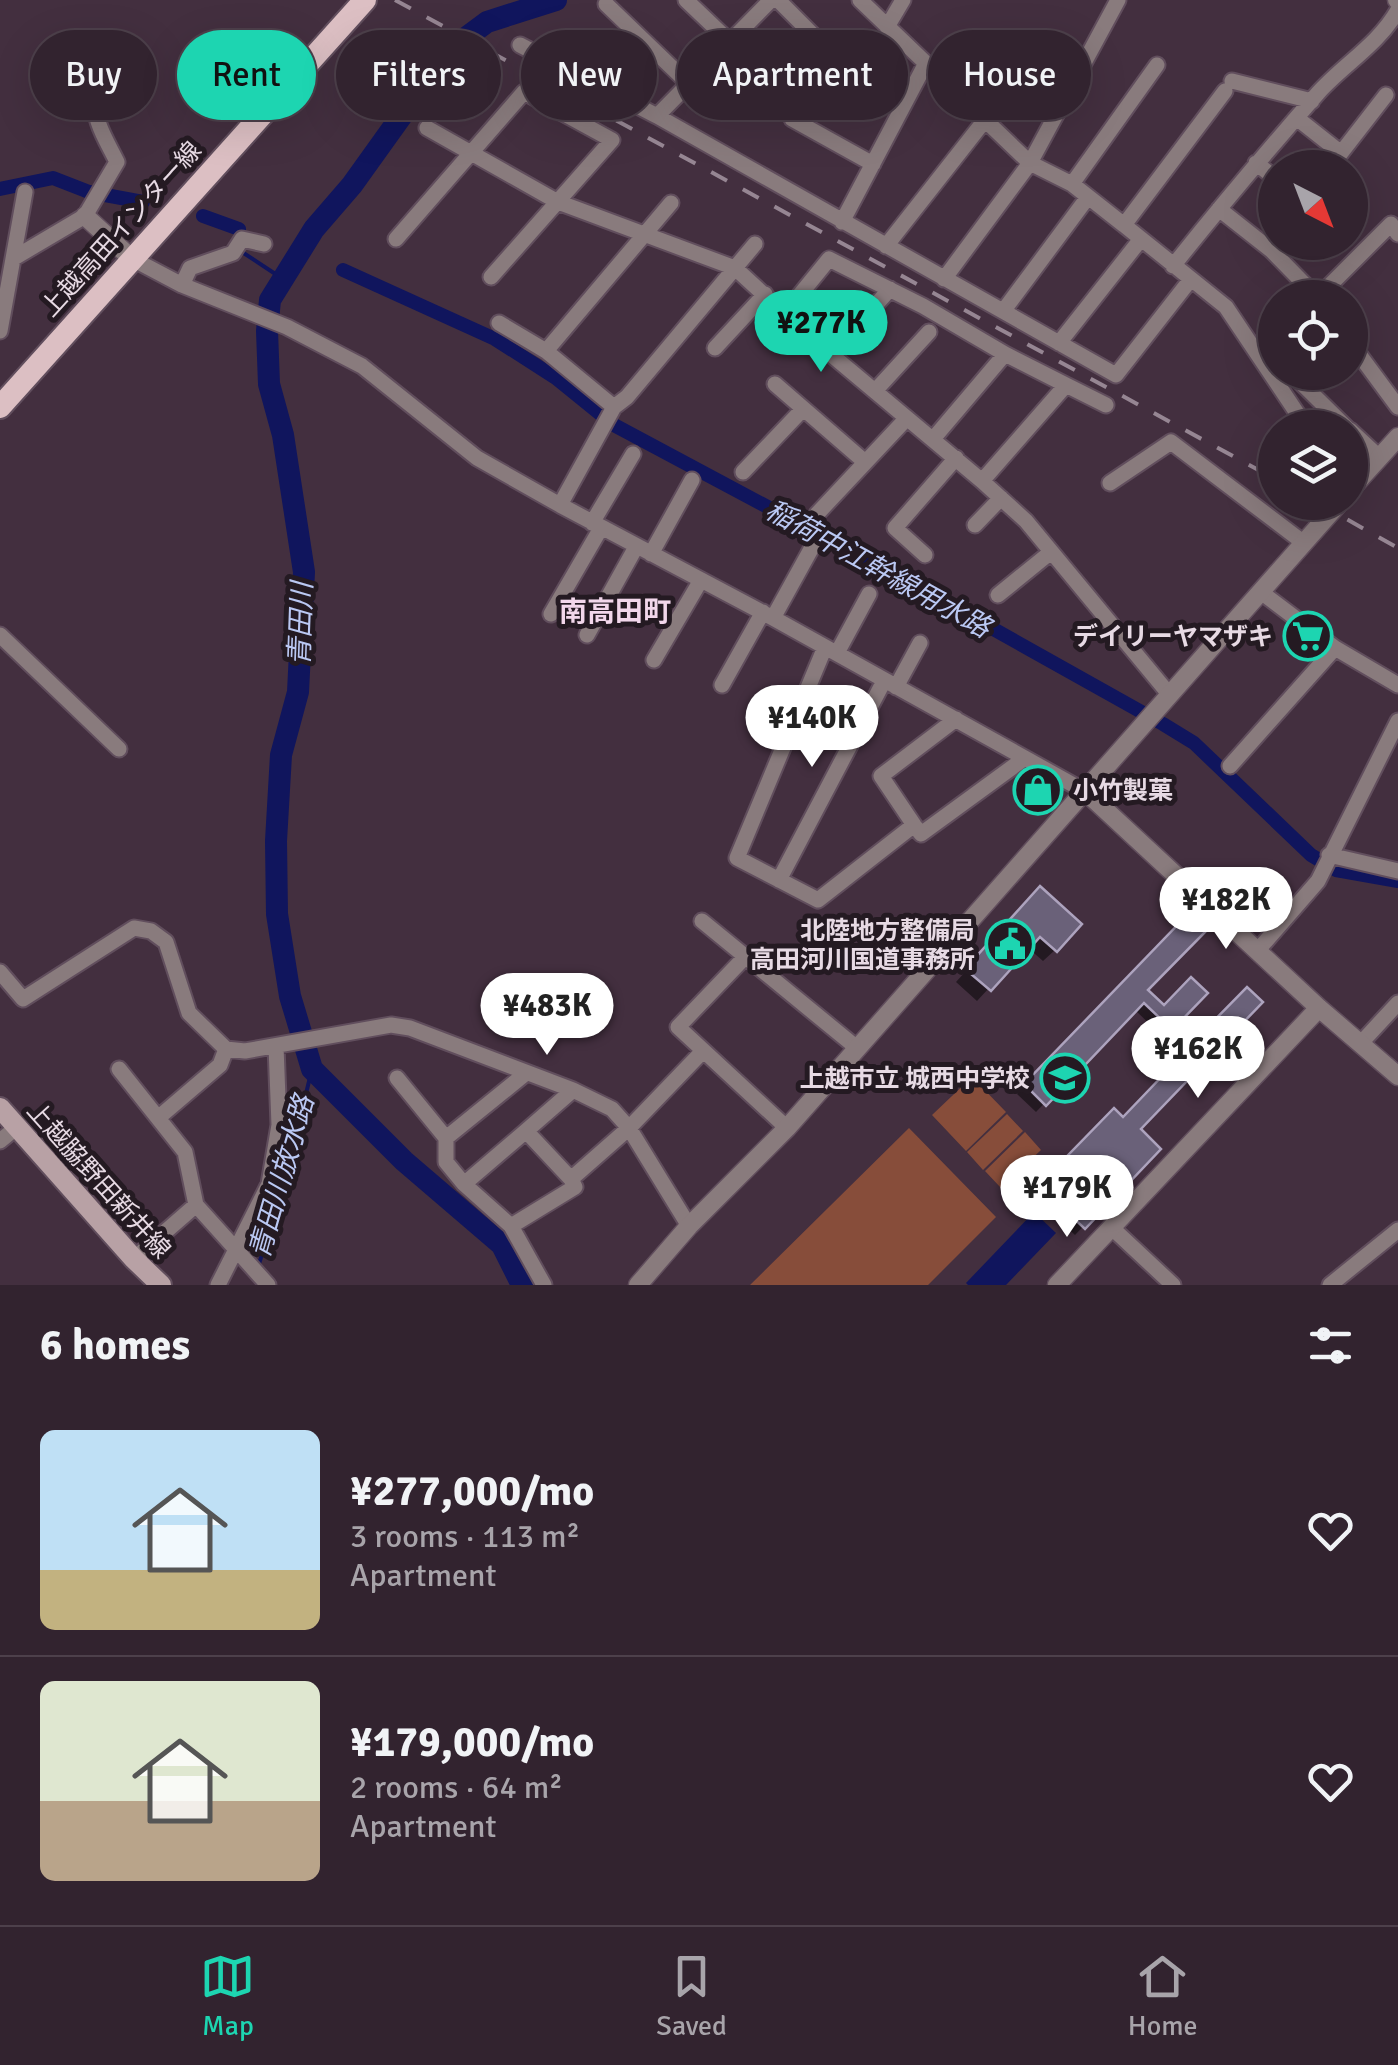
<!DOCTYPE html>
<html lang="en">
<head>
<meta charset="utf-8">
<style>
  body { margin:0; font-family:Signika,"Noto Sans JP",sans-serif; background:#3d2f3b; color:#f1f3f6; height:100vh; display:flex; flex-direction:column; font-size:38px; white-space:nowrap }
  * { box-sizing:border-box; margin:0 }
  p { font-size:32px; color:#a8a4aa }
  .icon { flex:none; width:55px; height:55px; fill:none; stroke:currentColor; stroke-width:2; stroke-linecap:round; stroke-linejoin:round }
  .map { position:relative; height:1285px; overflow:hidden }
  .drawer { display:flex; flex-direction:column; background:#32232f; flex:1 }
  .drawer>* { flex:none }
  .hud { position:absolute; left:30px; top:30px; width:1340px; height:90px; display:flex; gap:20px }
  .needle { width:65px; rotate:138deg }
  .buttons { position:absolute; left:1258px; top:150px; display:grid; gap:20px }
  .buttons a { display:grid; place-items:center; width:110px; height:110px; border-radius:50%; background:#32232f; box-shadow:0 10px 40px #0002,0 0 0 2px #4d404b; font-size:50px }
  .price { position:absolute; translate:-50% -85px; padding:0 22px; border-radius:35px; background:#fff; color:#222; font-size:32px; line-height:65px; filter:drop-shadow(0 2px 5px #0008) }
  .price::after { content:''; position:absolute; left:50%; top:60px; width:30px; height:22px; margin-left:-15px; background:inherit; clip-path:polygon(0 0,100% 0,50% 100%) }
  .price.selected { background:#1dd5b1; color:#111 }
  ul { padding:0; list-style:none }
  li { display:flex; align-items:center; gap:30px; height:250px; padding:0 40px }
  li+li { border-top:2px solid #4d404b }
  li span { display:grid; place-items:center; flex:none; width:280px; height:200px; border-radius:15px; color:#555 }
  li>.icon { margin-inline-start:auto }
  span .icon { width:120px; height:120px; fill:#fffc; stroke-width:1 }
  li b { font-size:42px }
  h2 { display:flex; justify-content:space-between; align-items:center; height:120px; padding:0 40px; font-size:42px }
  .tag { padding:0 35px; border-radius:45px; background:#32232f; box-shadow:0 10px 40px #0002,0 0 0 2px #4d404b; font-size:35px; line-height:90px }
  .tag.selected { background:#1dd5b1; color:#111 }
  .dock { display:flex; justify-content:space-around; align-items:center; height:140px; border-top:2px solid #4d404b; background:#32232f; font-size:28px; color:#a8a4aa }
  .dock a { display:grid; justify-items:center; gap:5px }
  .dock .selected { color:#1dd5b1 }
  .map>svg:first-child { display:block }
  .green { fill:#874d3a }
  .water { fill:#10155d }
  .shadow { fill:#0007 }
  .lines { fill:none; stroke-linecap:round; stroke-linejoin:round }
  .stream { stroke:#10155d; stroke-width:4 }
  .canal { stroke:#10155d; stroke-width:14 }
  .river { stroke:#10155d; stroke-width:22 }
  .building { fill:#6a6179; stroke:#ada3be; stroke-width:2.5 }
  .minor-casing { stroke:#614e5d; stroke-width:19 }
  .tertiary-casing { stroke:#614e5d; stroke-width:21 }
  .secondary-casing { stroke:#614e5d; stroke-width:24 }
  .primary-casing { stroke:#614e5d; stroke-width:26 }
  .minor { stroke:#897b7d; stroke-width:15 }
  .tertiary { stroke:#897b7d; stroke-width:18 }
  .secondary { stroke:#b8a1a5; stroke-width:20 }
  .primary { stroke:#dcbfc3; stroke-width:22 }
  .rail { stroke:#968693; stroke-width:4; stroke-dasharray:18 18; stroke-linecap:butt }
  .labels { text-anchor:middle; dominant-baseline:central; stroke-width:10; stroke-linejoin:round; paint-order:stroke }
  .street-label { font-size:25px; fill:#e7dae4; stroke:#241a22 }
  .poi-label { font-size:25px; font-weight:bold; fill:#e7dae4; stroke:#241a22; text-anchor:end }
  .water-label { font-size:28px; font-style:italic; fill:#bac8f3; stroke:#241a22 }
  .neighbourhood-label { font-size:28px; font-weight:bold; fill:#f2d7eb; stroke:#241a22 }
</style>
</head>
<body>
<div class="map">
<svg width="1398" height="1285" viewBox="0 0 1398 1285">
  <rect width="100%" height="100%" fill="#432f3f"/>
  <path class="green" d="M972 1077 1006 1112 966 1151 932 1115Z
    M1007 1114 1023 1131 983 1170 967 1152Z
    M909 1128 996 1217 928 1285H750Z
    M1025 1132 1041 1150 1001 1188 985 1171Z"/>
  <path class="water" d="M1034 1212 1056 1233 1006 1285H968L966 1283Z"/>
  <path class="shadow" d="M1029 901 1055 950 1043 961 1027 947 977 1001 956 982Z
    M1192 913 1145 990 1196 1043 1137 1129 1158 1149 1075 1235 1033 1195 1114 1111 1123 1120 1184 1057 1135 1010 1036 1112 1017 1094Z"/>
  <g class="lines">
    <path class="stream" d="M236 233 239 229
      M242 252 283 279
      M258 1267 282 1192 312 1069"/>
    <path class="canal" d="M0 189 53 178 89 192 143 202
      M203 216 239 229
      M343 270 495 339 556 378 614 425 938 598 1163 724 1194 743 1311 855 1336 870 1398 881"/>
    <path class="river" d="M522 1285 502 1245 404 1161 312 1069 290 996 277 914 276 841 281 755 298 692 304 572 283 435 269 384 267 331 270 300 314 229 352 185 448 51 487 22 556 0"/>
  </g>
  <path class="building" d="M1040 886 1082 924 1057 952 1040 937 991 991 965 969Z
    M1192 910 1210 927 1148 990 1164 1005 1191 977 1208 993 1179 1023 1196 1039 1247 987 1263 1002 1141 1129 1161 1149 1085 1229 1039 1185 1114 1108 1123 1117 1190 1047 1144 1003 1046 1106 1024 1084Z"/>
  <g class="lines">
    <g class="minor-casing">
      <path id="minor" d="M686 0 791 100
        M778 0 835 57
        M860 0 1030 163 1072 184
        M606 4 689 84
        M887 27 903 0
        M520 45 657 116 1116 375 1191 279
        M1232 81 1312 101
        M1225 91 1124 225 1226 307 1307 428
        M657 116 771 0
        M792 119 873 164
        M1298 119 1341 153 1386 95
        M427 128 558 202 735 268 809 336 982 481 1026 521 1169 694
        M1256 163 1275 178
        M671 203 546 351 614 407 627 397 755 244
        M1219 209 1271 250 1318 298
        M842 222 926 63
        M1124 225 1072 184 1157 65
        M396 239 524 92 612 140 491 277
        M886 246 985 120 1004 80
        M14 258 85 216 117 162C107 141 90 117 97 94
        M131 258 182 285 287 327 362 366 477 458 560 505
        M1173 266C1220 207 1268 150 1318 93 1344 64 1378 45 1398 10
        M944 279 1030 163 1118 0
        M182 285 190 268 233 253 242 239 264 244
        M1317 298 1391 224 1398 234
        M1004 310 1088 197
        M785 313 829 259 923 306 1005 354
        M499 323 546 351
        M0 331 25 192
        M1275 332 1267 338 1275 350
        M1350 342 1398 407
        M1059 343 1141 239
        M715 348 765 294
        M832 354 890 289
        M1290 372 1347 428
        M775 384 865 462
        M875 391 929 332
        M614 407 560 505 773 618 1086 792
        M1350 430 1379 457
        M933 439 1005 354 1066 385
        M743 472 803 409
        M982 481 1066 385 1106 405
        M1110 483 1171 442 1304 543
        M817 514 907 418
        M592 523 633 454
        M975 525 1001 498
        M651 554 692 480
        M925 555 895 528 956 458
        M1261 592 1335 648 1398 685
        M998 595 1051 552
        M551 614 601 528
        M773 618 815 542
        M0 635 119 749
        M587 635 636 547
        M825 647 737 858 818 900 914 825 881 776 956 719
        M837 653 869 594
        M654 660 701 580
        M722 685 763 612
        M896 687 920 643
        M1230 766 1335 648
        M914 825 921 834 1025 758
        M1329 855 1398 871
        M779 880 884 681
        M702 921 857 1048
        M1258 950 1318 881 1398 721
        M746 956 678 1027 787 1128
        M0 972 23 999 134 928 151 931 166 942 189 1013 226 1049 245 1051 391 1025 410 1028 573 1090 612 1109 629 1128 689 1226
        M1361 1043 1398 1003
        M119 1069 185 1152 196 1205 268 1285
        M397 1078 446 1138
        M573 1090 526 1131 571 1179 629 1128 703 1051
        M158 1118 220 1065 226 1049
        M526 1131 464 1184 511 1226 575 1187 571 1179
        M0 1141 17 1127
        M464 1184 446 1162V1138L525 1074
        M511 1226 544 1285
        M1111 1227 1173 1285
        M134 1259 196 1205
        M218 1285 269 1184 279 1125 276 1046
        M1330 1285 1398 1230"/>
    </g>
    <g class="tertiary-casing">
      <path id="tertiary" d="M1397 0H1398
        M85 216 131 258
        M1350 490 1398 437
        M1086 792 1319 1008 1398 1076
        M638 1285 689 1226 787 1128 1340 502
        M1057 1285 1319 1008"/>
    </g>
    <g class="secondary-casing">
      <path id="secondary" d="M0 1108 134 1259 161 1285"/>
    </g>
    <g class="primary-casing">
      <path id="primary" d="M0 407 365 0"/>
    </g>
    <use href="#minor" class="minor"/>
    <use href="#tertiary" class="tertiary"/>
    <use href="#secondary" class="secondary"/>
    <use href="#primary" class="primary"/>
    <path class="rail" d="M395 0 1275 479
      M1316 502 1398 548"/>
  </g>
  <defs>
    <g id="supermarket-ring" transform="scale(2.5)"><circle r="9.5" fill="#241a22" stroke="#1dd5b1" stroke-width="1.5"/><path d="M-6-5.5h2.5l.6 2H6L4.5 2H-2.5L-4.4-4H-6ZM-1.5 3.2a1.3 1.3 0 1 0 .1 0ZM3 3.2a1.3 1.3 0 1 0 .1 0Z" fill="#1dd5b1"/></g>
    <g id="shop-ring" transform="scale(2.5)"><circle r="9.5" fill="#241a22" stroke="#1dd5b1" stroke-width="1.5"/><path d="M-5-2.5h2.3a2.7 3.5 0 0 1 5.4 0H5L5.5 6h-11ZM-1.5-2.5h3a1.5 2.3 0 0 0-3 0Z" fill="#1dd5b1"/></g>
    <g id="civic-ring" transform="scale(2.5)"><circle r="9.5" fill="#241a22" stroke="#1dd5b1" stroke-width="1.5"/><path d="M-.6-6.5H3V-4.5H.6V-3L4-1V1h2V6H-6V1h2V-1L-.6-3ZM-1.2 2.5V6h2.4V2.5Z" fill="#1dd5b1"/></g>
    <g id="school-ring" transform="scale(2.5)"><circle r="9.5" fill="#241a22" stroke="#1dd5b1" stroke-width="1.5"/><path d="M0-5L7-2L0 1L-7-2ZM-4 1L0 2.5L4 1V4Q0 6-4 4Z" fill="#1dd5b1"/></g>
  </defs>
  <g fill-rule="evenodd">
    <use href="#supermarket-ring" x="1308" y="636"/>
    <use href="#shop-ring" x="1038" y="790"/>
    <use href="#civic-ring" x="1010" y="944"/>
    <use href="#school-ring" x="1065" y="1078"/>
  </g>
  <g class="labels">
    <g class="street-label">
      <text transform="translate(121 229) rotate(-48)">上越高田インター線</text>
      <text transform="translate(99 1180) rotate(48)">上越脇野田新井線</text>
    </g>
    <g class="poi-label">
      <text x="1273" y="636">デイリーヤマザキ</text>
      <text x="1073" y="790" text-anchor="start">小竹製菓</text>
      <text x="975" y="930">北陸地方整備局<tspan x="975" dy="29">高田河川国道事務所</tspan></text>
      <text x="1030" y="1078">上越市立 城西中学校</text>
    </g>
    <g class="water-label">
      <text transform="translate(878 569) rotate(29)">稲荷中江幹線用水路</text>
      <text transform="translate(301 624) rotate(-88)">青田川</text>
      <text transform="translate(282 1177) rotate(-74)">青田川放水路</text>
    </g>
    <g class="neighbourhood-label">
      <text x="615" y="612">南高田町</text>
    </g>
  </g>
</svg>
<div class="buttons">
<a><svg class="needle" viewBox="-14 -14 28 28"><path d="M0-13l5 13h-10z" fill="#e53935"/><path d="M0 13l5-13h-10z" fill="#a8a4aa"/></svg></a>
<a><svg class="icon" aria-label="locate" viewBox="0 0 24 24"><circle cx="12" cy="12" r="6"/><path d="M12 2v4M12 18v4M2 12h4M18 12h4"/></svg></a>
<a><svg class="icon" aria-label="layers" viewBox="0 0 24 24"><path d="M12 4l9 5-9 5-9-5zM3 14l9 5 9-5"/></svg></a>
</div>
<b class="price selected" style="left:821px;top:375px">¥277K</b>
<b class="price" style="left:812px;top:770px">¥140K</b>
<b class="price" style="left:1226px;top:952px">¥182K</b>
<b class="price" style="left:547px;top:1058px">¥483K</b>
<b class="price" style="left:1198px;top:1101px">¥162K</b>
<b class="price" style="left:1067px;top:1240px">¥179K</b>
<div class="hud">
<a class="tag">Buy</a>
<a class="tag selected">Rent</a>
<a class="tag">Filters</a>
<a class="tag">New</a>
<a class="tag">Apartment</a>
<a class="tag">House</a>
</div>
</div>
<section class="drawer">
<h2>6 homes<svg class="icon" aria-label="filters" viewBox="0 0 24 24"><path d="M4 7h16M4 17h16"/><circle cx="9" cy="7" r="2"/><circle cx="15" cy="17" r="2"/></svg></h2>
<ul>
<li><span style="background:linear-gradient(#bfe0f5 70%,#c2b280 0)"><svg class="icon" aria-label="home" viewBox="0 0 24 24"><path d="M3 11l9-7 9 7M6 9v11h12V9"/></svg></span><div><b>¥277,000/mo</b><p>3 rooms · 113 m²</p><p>Apartment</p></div><svg class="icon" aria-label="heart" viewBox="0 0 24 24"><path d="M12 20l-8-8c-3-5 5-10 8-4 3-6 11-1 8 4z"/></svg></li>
<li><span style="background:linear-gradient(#dfe7d0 60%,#b9a48a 0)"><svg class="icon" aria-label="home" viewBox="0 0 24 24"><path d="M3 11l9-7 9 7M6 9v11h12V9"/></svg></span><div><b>¥179,000/mo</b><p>2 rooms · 64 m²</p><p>Apartment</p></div><svg class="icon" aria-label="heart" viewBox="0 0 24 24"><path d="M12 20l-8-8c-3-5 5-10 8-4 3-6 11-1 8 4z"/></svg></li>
</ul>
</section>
<nav class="dock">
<a class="selected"><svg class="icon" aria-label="map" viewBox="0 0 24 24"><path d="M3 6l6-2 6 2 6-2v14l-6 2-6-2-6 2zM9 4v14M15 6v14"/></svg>Map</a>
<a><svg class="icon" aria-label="saved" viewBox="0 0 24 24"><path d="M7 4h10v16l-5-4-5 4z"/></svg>Saved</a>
<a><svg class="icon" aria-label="home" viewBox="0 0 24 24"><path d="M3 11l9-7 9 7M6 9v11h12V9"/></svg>Home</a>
</nav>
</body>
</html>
